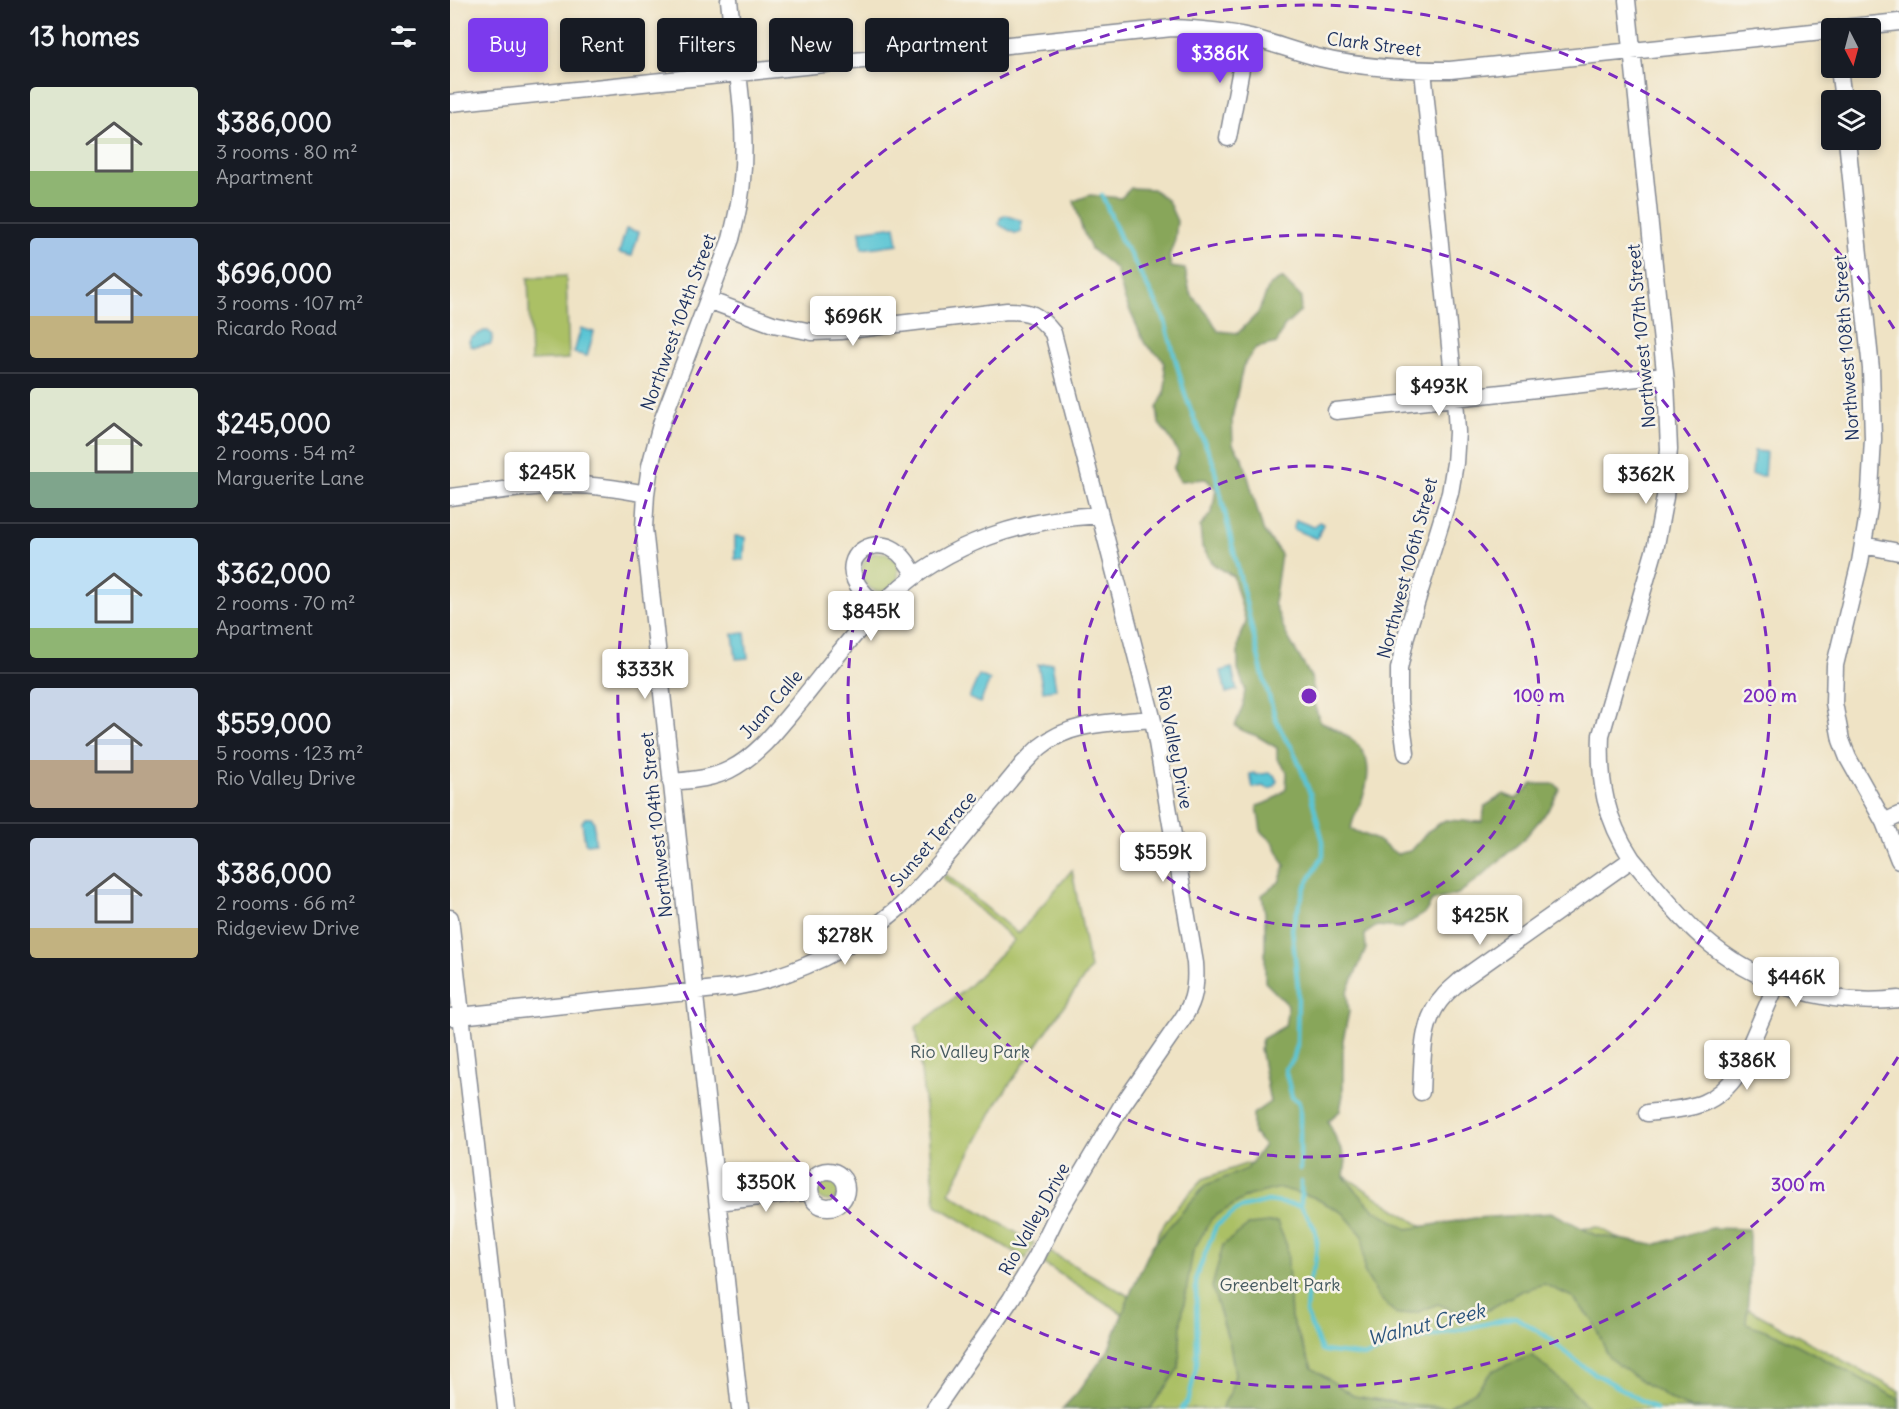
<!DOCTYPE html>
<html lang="en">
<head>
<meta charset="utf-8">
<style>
  body { margin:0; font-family:Delius,sans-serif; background:#242831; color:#f1f3f6; height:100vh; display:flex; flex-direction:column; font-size:22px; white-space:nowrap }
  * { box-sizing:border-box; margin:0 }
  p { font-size:20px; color:#9ea1a6 }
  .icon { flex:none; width:33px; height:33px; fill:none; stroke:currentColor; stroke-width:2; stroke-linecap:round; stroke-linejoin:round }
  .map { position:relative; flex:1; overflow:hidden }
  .panel { display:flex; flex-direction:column; background:#171b24; width:450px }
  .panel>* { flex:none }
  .top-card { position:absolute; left:18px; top:18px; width:570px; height:54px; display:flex; gap:12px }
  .needle { width:39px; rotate:174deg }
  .buttons { position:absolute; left:1371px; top:18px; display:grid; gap:12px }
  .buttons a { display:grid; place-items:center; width:60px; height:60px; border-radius:6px; background:#171b24; box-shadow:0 3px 9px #0003; font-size:30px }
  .price { position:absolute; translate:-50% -51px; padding:0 14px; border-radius:6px; background:#fff; color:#222; font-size:20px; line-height:39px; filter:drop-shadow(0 2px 3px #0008) }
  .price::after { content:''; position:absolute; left:50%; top:36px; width:18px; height:14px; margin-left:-9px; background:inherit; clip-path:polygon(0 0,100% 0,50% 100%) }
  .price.current { background:#7c3aed; color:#fff }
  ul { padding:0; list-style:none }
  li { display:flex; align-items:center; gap:18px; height:150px; padding:0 30px }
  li+li { border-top:2px solid #363941 }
  li span { display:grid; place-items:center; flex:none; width:168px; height:120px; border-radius:6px; color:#555 }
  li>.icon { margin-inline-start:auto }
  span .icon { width:72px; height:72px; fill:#fffc; stroke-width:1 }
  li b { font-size:26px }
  h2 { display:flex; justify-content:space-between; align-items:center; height:72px; padding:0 30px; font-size:26px }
  .chip { padding:0 21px; border-radius:6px; background:#171b24; box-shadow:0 3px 9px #0003; font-size:21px; line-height:54px }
  .chip.current { background:#7c3aed; color:#fff }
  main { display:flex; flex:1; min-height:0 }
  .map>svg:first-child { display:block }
  .green { fill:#abc065; stroke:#637862; stroke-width:1.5 }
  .forest { fill:#88a65a; stroke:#526a5c; stroke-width:1.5 }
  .water { fill:#5ac5d4; stroke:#3a7a99; stroke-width:1.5 }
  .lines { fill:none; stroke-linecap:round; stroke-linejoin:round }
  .stream { stroke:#5ac5d4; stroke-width:4.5 }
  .street-casing { stroke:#858992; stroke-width:19 }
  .street { stroke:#fff; stroke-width:16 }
  .ring { fill:none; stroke:#7b2cbf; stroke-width:3; stroke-dasharray:10 8 }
  .labels { text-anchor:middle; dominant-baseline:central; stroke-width:5; stroke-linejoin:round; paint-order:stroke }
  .street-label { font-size:18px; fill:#1b2f5e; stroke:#f7f3e8 }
  .park-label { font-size:18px; fill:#465a60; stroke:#f7f3e8 }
  .water-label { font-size:20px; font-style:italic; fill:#2b547c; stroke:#f7f3e8 }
  .centre { fill:#7b2cbf; stroke:#f7f3e8; stroke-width:3 }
  .ring-label { font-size:18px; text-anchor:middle; font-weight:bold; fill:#7b2cbf; stroke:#f7f3e8; stroke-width:5; stroke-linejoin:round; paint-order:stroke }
</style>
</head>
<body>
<main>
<section class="panel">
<h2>13 homes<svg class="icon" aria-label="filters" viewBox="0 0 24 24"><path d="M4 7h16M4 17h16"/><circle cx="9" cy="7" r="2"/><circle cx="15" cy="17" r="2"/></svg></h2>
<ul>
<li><span style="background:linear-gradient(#dfe7d0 70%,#8fb573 0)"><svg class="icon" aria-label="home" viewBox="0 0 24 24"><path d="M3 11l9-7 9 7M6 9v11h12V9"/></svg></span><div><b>$386,000</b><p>3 rooms · 80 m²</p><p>Apartment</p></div></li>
<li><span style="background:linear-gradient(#a9c7e8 65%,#c2b280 0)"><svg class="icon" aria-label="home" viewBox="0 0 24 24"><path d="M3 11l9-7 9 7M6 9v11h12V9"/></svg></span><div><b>$696,000</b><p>3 rooms · 107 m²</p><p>Ricardo Road</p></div></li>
<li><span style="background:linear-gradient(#dfe7d0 70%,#7fa58c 0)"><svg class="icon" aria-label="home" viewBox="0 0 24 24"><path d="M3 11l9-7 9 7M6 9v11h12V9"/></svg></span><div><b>$245,000</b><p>2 rooms · 54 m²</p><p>Marguerite Lane</p></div></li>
<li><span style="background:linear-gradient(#bfe0f5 75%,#8fb573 0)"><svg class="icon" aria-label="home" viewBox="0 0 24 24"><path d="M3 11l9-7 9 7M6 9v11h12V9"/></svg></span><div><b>$362,000</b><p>2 rooms · 70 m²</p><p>Apartment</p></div></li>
<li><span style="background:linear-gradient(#c9d6e8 60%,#b9a48a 0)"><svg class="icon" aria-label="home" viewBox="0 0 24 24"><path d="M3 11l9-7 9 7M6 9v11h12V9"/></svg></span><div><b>$559,000</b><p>5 rooms · 123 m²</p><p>Rio Valley Drive</p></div></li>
<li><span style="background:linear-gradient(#c9d6e8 75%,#c2b280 0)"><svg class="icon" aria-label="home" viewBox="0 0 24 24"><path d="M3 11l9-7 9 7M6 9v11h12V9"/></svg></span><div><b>$386,000</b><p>2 rooms · 66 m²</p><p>Ridgeview Drive</p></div></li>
</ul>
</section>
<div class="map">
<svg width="1449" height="1409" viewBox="0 0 1449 1409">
  <rect width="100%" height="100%" fill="#f7f3e8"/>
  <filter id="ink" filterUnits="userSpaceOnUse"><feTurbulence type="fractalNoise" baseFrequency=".0167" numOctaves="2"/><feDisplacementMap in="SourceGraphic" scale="12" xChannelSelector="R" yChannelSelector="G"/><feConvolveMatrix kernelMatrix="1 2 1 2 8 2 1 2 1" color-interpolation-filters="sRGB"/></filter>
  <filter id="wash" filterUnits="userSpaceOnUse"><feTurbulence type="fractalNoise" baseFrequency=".008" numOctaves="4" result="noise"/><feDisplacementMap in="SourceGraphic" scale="24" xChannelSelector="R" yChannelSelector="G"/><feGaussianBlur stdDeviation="1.35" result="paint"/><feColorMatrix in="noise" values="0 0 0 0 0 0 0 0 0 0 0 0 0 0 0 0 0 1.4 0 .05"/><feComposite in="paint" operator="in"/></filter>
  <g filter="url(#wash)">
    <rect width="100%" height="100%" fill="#efe3c5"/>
    <path class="green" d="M116 276 119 359 81 361 78 278Z
      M425 553H436L449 562 448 579C444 583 439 590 434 591 414 596 401 563 425 553Z
      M622 870 640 969 548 1101 499 1193 584 1243 576 1259 486 1205 466 1027 518 987 564 940 493 878 496 874 568 934Z
      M823 1157H865L996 1242 1148 1227 1449 1391V1409H623L686 1322 594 1264 600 1252 695 1305 708 1233 723 1211 753 1179 793 1165Z
      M366 1189a12 12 0 1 1 24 0a12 12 0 1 1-24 0Z"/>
    <path class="forest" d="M681 188 703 189 718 201 727 221 725 240 719 256 721 267 735 269 740 293 760 317 768 331 788 333 808 313 819 286 832 278 852 298 850 312 834 327 827 343 806 348 793 366 782 418 783 444 793 459 813 530 831 554 824 603 836 634 861 677 864 691V704L870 721C904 739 928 749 914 794 910 807 904 813 901 829L927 840 947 854 960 851 978 831 995 820 1032 822 1035 806 1054 794 1066 799 1082 784H1105L1110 789 1100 808 1073 840 1027 880 1008 894 982 901 975 913 951 928 927 926 915 934 916 949 897 993 899 1012 893 1040V1095L890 1111 878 1121 896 1160 894 1177 922 1208 957 1229 1025 1218 1103 1213 1145 1235 1204 1245 1261 1228 1299 1229V1288L1296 1323 1331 1336 1449 1399V1409H1242L1227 1403 1188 1379 1159 1358 1143 1321 1122 1297 1094 1284 1071 1291 1038 1310 1016 1316 988 1304 969 1312 947 1315 928 1296 914 1271 913 1236 893 1213 863 1197 830 1188 798 1196 762 1218 743 1251 731 1322 729 1368 700 1409H612L627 1393 658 1351 683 1287 702 1246 756 1185 797 1169 814 1145 803 1133V1114L820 1102 810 1048 812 1039 835 1026 838 1005 815 982V913L812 895 829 882 835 866 823 842 811 831 807 806 821 801 836 789 837 772 827 759V748L807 736 793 731 785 726 793 705 795 689 788 670V644L796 622 783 576 764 565 752 547 750 527 762 512 766 489 756 479 730 481 723 469 729 455 720 438 709 424 707 408 714 394 716 380 713 359 695 344 675 300 666 269 641 249 632 229 624 201 640 195 671 198Z
      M827 1222 837 1246 841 1318 862 1368 904 1396 955 1404 998 1407 1025 1391 1044 1370 1082 1355 1120 1389 1140 1409H771L780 1393 785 1374 780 1345 762 1287 773 1245 799 1225Z"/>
    <path class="water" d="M556 215 571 221V232L566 234 551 226 549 224 550 218Z
      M445 226 448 244 412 249 410 231Z
      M176 229 189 232 182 256 169 253Z
      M131 328 144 332 137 356 124 353Z
      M34 331H38L43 335 41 344 25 347 21 346 19 341 21 338Z
      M1304 451 1316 452 1314 476 1302 475Z
      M846 520 864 527 869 522 873 524 867 539 843 529Z
      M285 536 295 537 294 560 285 559Z
      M295 633 298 658 286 659 283 634Z
      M602 663 606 689 593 691 588 665Z
      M782 668 787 690 776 693 771 671Z
      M529 675 540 680 530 703 519 698Z
      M805 773 806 775 819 773 824 775 827 781 824 787 819 789 813 786 803 788 800 774Z
      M135 818H141L144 821 145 843 137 844 135 842 132 822Z"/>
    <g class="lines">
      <path class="stream" d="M652 195 673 244 679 252 714 318 735 394 745 421 763 462 813 676 826 720 836 740 842 747 851 769 861 796 873 841V855L855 887 842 928 848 988 847 1045 843 1060 835 1069 842 1097 848 1101 850 1107V1169
        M851 1182V1206L865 1229 867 1242 865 1264 858 1283 856 1313 872 1351 916 1356 951 1343 1065 1317 1096 1336 1134 1367 1206 1409
        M732 1409 739 1398 747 1363 746 1277 766 1226 790 1208 818 1201 851 1206"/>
    </g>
  </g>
  <g filter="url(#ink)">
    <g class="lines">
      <g class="street-casing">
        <path id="street" d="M279 0C285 59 298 121 292 180 291 200 286 219 281 239L212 421 200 466 196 494 194 528 290 1409
          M1177 0 1216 382 1219 449 1215 497 1206 545 1151 735C1149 783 1155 818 1182 859 1205 886 1227 915 1253 938 1307 985 1379 1007 1449 999
          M1392 28 1449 22
          M1389 68 1393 100
          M0 103 722 28C748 29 774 31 800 37 822 43 844 51 866 57 910 68 955 70 1000 70L1382 30
          M778 138 797 37
          M1397 140 1421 369 1423 439 1419 508 1410 562 1385 665 1384 703 1391 740 1398 758 1434 822 1449 860
          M258 300 323 324 362 332 390 331 557 311C580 311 588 314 603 333L704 725 745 963C747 991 743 1007 725 1029L671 1107 608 1213 586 1258 561 1299 485 1409
          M886 411 1215 375
          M0 497C40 492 81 485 121 485 146 485 171 489 196 494
          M1413 545 1449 552
          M429 608C420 600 410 591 405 580 394 556 420 538 441 548 452 553 460 566 465 576
          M956 753 949 702V669L956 636 1000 493 1005 463 1007 432 1005 397 973 70
          M221 782C241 780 261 779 279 770 309 755 329 727 350 702 380 665 408 627 442 595 499 542 574 519 650 515
          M1434 822 1449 815
          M0 918 56 1409
          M0 1017 285 987C346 976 404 947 451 906 471 887 488 866 506 845 528 818 551 791 573 764 579 758 584 752 590 747 621 721 664 723 702 719
          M971 1092C973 1060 970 1021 994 996 999 990 1006 985 1011 980L1182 859
          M1197 1113C1236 1108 1264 1109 1288 1073L1327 983
          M360 1189a18 18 0 1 1 36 0a18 18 0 1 1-36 0Z
          M268 1202 360 1191"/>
      </g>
      <use href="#street" class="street"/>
    </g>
  </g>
  <g class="ring">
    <circle cx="859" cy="696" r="230"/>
    <circle cx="859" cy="696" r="461"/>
    <path d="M1448 1057A691 691 0 1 1 1448 335"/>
  </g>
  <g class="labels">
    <g class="street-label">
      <text transform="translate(924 44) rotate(7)">Clark Street</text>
      <text transform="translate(228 322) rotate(-70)">Northwest 104th Street</text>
      <text transform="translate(1191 336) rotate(-95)">Northwest 107th Street</text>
      <text transform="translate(1396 348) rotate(-94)">Northwest 108th Street</text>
      <text transform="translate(957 568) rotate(-75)">Northwest 106th Street</text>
      <text transform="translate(321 704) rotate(-49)">Juan Calle</text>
      <text transform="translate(725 747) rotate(79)">Rio Valley Drive</text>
      <text transform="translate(206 825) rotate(-96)">Northwest 104th Street</text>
      <text transform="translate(483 839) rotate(-49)">Sunset Terrace</text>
      <text transform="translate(584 1219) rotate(-61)">Rio Valley Drive</text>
    </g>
    <g class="park-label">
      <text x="520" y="1051">Rio Valley Park</text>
      <text x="830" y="1284">Greenbelt Park</text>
    </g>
    <g class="water-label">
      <text transform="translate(976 1324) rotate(-14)">Walnut Creek</text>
    </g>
  </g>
  <circle cx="859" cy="696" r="9" class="centre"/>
  <g class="ring-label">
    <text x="1089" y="702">100 m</text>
    <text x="1320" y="702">200 m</text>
    <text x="1348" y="1191">300 m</text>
  </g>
</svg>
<div class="buttons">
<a><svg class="needle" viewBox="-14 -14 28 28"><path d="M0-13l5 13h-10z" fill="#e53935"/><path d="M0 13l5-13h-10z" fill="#9ea1a6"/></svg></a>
<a><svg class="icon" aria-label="layers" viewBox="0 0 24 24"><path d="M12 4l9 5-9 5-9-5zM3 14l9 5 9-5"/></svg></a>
</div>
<b class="price current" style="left:770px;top:84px">$386K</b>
<b class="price" style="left:403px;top:347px">$696K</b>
<b class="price" style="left:989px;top:417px">$493K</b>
<b class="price" style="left:97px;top:503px">$245K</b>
<b class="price" style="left:1196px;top:505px">$362K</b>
<b class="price" style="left:421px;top:642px">$845K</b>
<b class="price" style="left:195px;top:700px">$333K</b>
<b class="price" style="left:713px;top:883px">$559K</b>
<b class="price" style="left:1030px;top:946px">$425K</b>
<b class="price" style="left:395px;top:966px">$278K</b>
<b class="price" style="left:1346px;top:1008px">$446K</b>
<b class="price" style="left:1297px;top:1091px">$386K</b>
<b class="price" style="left:316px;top:1213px">$350K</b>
<div class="top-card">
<a class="chip current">Buy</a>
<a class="chip">Rent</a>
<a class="chip">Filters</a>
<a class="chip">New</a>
<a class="chip">Apartment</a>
</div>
</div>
</main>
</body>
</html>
